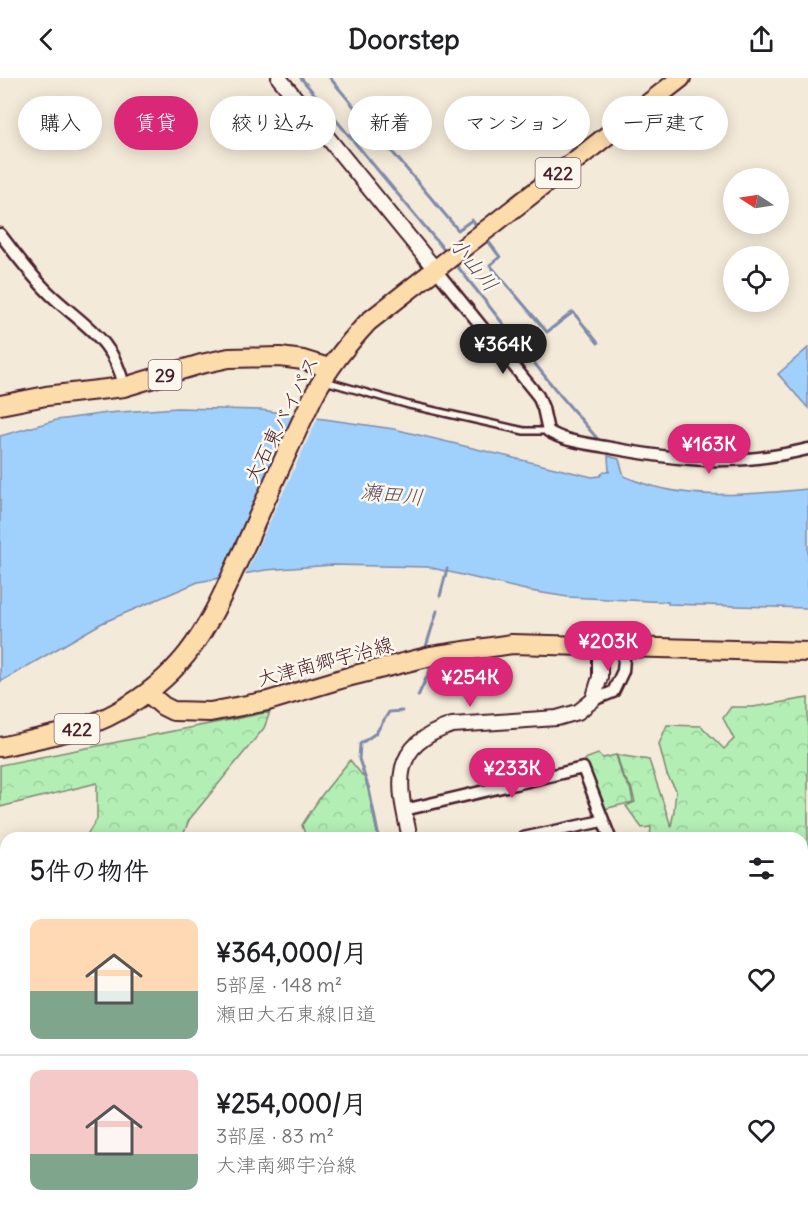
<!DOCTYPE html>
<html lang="ja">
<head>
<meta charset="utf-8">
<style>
  body { margin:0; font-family:Delius,"Klee One",sans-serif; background:#f6f6f6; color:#202124; height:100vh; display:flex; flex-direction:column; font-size:22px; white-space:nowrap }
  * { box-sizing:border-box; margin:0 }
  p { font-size:20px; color:#757577 }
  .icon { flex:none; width:33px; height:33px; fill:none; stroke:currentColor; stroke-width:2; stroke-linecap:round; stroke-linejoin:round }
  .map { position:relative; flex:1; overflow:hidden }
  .sheet { position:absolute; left:0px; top:754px; width:808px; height:386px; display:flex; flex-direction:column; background:#fff; border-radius:18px 18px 0 0; box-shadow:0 3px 15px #0003 }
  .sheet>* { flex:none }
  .top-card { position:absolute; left:18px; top:18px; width:772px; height:54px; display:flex; gap:12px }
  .needle { width:39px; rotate:282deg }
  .buttons { position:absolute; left:723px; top:90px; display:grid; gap:12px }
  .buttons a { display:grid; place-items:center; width:66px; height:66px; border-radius:50%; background:#fff; box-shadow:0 3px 15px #0003; font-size:30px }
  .price { position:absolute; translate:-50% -51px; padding:0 14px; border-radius:21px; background:#db2777; color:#fff; font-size:20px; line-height:39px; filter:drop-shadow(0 2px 3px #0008) }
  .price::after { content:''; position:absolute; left:50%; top:36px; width:18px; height:14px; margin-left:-9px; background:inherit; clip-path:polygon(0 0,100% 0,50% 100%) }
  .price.on { background:#222; color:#fff }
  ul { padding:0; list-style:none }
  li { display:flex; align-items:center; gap:18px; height:150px; padding:0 30px }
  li+li { border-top:2px solid #e0e0e0 }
  li span { display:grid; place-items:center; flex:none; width:168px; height:120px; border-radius:12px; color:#555 }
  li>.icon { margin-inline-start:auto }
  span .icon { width:72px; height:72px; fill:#fffc; stroke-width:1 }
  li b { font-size:26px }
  h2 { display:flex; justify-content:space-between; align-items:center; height:72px; padding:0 30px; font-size:26px }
  .chip { padding:0 21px; border-radius:27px; background:#fff; box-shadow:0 3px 15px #0003; font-size:21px; line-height:54px }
  .chip.on { background:#db2777; color:#fff }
  header { display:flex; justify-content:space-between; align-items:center; height:78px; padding:0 30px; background:#fff; font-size:27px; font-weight:700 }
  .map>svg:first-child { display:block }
  .forest { fill:url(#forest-crowns); stroke:#7e8770; stroke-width:1.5 }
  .water { fill:#a0d1fd; stroke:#7e8aa9; stroke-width:1.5 }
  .pier { fill:#f4ead9 }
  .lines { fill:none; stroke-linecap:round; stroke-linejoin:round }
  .stream { stroke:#7e8aa9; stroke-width:3 }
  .service-casing { stroke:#4a1f2b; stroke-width:10 }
  .minor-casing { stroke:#4a1f2b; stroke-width:15 }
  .tertiary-casing { stroke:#4a1f2b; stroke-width:18 }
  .primary-casing { stroke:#4a1f2b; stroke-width:22 }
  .trunk-casing { stroke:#4a1f2b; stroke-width:22 }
  .service { stroke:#fbf7ec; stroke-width:5 }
  .minor { stroke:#fbf7ec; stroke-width:10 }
  .tertiary { stroke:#fbf7ec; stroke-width:14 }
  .primary { stroke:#fddcac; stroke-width:18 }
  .trunk { stroke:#fddcac; stroke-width:18 }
  .labels { text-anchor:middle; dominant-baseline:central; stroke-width:5; stroke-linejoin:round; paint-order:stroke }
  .shield { fill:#fbf7ec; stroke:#7f6065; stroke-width:1.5 }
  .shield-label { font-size:18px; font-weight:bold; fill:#4a1f2b }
  .street-label { font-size:20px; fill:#4a1f2b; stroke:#fbf7ec }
  .water-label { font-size:21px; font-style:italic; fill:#604c60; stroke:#fbf7ec }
</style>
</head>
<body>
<header><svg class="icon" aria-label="back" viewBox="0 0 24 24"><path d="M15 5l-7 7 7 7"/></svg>Doorstep<svg class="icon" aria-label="share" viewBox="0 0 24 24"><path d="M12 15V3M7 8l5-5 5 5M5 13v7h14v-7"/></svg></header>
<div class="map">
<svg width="808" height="1139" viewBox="0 0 808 1139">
  <defs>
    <pattern id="forest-crowns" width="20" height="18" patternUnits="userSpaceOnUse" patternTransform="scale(1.5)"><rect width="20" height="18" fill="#b3efb5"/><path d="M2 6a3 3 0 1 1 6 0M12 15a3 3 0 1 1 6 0" fill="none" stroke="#9bcc9c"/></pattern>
  </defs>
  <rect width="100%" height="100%" fill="#f4ead9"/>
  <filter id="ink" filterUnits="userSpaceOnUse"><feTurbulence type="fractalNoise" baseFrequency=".0167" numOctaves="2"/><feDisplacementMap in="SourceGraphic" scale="12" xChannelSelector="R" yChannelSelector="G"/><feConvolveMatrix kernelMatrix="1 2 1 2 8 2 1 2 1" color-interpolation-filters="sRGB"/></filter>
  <g filter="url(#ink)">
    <path class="forest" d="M808 620V1139H0V930L6 931V1134H802V760H650L651 749 642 750 626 728 635 724 631 709 623 698 617 677 649 682 671 748 674 733 676 712 667 697 659 666 667 647 701 648 724 671 734 661 723 640 731 629H753Z
      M270 634 264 650 189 742 182 760H85L97 741V705L0 729V687Z
      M598 676 603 680 616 677 622 698 630 710 633 724 604 731 585 681Z
      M350 682 366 702 378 760H306L302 747 321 718Z"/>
    <path class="water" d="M808 270V330L778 296Z
      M177 330 261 332 394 351 592 399 600 398 604 393 609 394 608 378 619 381 624 398C681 424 747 417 808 411V530L668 526V524L568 519 530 513 428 489 332 487 266 492 198 504 102 545 0 604V358L57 342 107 335Z"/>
    <path class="pier" d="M296 334 319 337 244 499 217 504Z"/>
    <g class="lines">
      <path class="stream" d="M301 0 446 174
        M330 0 458 152 472 142 477 149
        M485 159 500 179 490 187 547 254 573 234 598 265
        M454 184 555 311 601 365
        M440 518 447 491
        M425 572 437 533
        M418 618 430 592 429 590
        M379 760 369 711 359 681 360 666 376 655 389 634 402 633"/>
      <g class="service-casing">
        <path id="service" d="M325 303 409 327 524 353H548"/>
      </g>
      <g class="minor-casing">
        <path id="minor" d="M0 156C16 177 32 199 51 217 83 247 115 262 124 309
          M435 191 538 318 543 330 548 353C565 364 586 365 606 369 680 383 734 389 808 371
          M593 622 613 614 623 593 625 569
          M404 732 583 690 610 760
          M523 760 602 743"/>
      </g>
      <g class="tertiary-casing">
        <path id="tertiary" d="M279 0 435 191
          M410 760C398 707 388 668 452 647L557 640 578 634 593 622 600 599V568"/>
      </g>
      <g class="primary-casing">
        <path id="primary" d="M0 327 46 318 124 309 201 286 229 280 280 279 303 282 329 290
          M148 615 163 628 173 633 210 634 268 623 351 598 431 578 512 566 808 574"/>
      </g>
      <g class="trunk-casing">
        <path id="trunk" d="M0 669C39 660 82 654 117 634 144 619 168 600 187 576 213 543 229 502 247 464 268 416 290 367 313 319 328 290 346 268 368 244L681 0"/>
      </g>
      <use href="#service" class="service"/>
      <use href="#minor" class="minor"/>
      <use href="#tertiary" class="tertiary"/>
      <use href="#primary" class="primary"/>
      <use href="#trunk" class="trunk"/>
    </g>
  </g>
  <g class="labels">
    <g class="shield">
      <rect x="535.5" y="80" width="45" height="30" rx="4.5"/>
      <rect x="148.5" y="282" width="33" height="30" rx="4.5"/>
      <rect x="54.5" y="636" width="45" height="30" rx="4.5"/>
    </g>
    <g class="shield-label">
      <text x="558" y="95">422</text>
      <text x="165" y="297">29</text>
      <text x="77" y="651">422</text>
    </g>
    <g class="street-label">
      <text transform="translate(281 341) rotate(-63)">大石東バイパス</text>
      <text transform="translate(325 583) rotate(-15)">大津南郷宇治線</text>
    </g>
    <g class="water-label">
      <text transform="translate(474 186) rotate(51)">小山川</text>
      <text transform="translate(392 416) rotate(6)">瀬田川</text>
    </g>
  </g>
</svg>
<div class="buttons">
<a><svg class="needle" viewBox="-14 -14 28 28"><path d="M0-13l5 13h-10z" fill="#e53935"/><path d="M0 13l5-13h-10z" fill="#757577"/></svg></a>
<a><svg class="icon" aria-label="locate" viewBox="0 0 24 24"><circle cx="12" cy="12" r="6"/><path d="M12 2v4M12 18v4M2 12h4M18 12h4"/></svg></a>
</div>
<b class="price on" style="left:503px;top:297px">¥364K</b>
<b class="price" style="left:709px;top:397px">¥163K</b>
<b class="price" style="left:608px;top:594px">¥203K</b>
<b class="price" style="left:470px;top:630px">¥254K</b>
<b class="price" style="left:512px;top:721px">¥233K</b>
<div class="top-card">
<a class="chip">購入</a>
<a class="chip on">賃貸</a>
<a class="chip">絞り込み</a>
<a class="chip">新着</a>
<a class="chip">マンション</a>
<a class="chip">一戸建て</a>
</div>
<section class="sheet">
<h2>5件の物件<svg class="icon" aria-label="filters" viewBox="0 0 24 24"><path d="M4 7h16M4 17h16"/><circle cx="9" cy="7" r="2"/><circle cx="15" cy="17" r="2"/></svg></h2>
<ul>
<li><span style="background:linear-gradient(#ffd9b3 60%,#7fa58c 0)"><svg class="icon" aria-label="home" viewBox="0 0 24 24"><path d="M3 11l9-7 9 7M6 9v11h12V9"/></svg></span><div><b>¥364,000/月</b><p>5部屋 · 148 m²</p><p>瀬田大石東線旧道</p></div><svg class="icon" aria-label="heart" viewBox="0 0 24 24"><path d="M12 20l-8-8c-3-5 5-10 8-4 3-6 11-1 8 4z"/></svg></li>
<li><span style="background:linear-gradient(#f6c9c9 70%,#7fa58c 0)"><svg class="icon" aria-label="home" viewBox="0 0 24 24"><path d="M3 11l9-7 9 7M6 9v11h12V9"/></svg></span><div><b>¥254,000/月</b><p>3部屋 · 83 m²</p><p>大津南郷宇治線</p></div><svg class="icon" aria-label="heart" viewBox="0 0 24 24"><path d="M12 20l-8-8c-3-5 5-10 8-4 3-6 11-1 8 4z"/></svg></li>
</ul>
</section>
</div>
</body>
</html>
